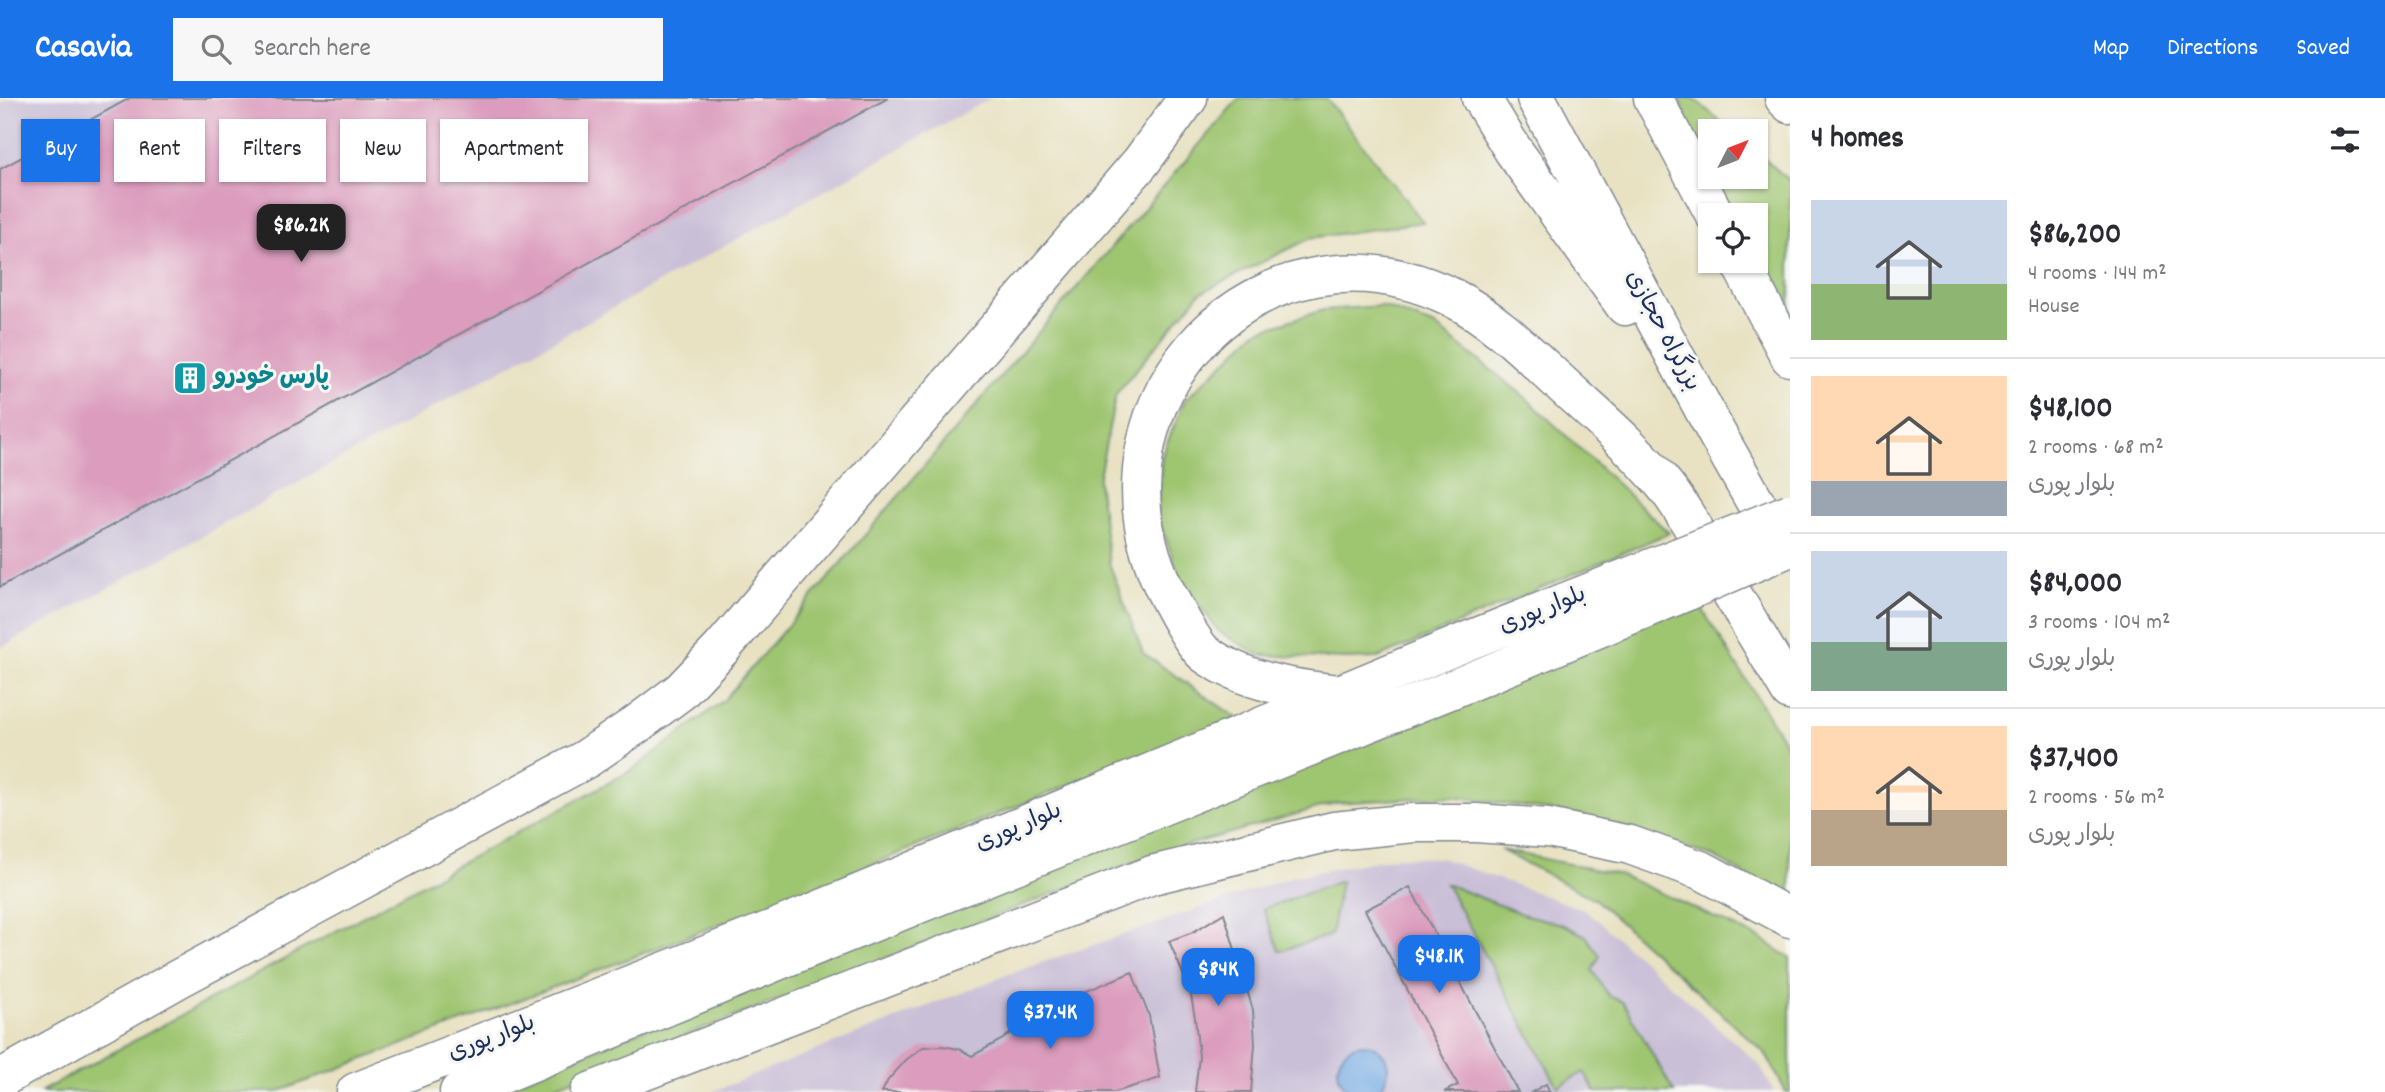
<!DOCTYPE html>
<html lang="en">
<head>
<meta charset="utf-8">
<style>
  body { margin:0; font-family:Dekko,"Playpen Sans Arabic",sans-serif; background:#f7f7f7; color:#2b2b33; height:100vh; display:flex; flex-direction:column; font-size:26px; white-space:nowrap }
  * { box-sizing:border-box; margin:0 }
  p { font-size:23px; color:#7c7c81 }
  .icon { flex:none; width:38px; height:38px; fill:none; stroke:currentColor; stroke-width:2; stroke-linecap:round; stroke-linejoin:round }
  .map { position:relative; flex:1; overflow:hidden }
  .details { display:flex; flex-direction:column; background:#fff; width:595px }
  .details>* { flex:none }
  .top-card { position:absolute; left:21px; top:21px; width:665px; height:63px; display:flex; gap:14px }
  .needle { width:46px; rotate:48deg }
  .controls { position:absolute; left:1698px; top:21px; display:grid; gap:14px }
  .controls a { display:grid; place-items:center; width:70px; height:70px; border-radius:0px; background:#fff; box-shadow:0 2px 5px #0004; font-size:35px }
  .price { position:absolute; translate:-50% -60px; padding:0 16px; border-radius:14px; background:#1a73e8; color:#fff; font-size:23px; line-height:46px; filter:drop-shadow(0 2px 4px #0008) }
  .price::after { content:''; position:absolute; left:50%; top:42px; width:21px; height:16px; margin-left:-10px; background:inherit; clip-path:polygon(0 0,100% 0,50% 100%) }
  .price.on { background:#222; color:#fff }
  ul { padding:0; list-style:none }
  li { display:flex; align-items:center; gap:21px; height:175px; padding:0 21px }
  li+li { border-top:2px solid #e1e1e2 }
  li span { display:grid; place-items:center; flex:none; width:196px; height:140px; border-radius:0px; color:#555 }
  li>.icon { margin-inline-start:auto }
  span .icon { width:84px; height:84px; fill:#fffc; stroke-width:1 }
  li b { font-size:30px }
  h2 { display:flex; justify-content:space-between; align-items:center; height:84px; padding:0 21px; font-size:30px }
  .tag { padding:0 24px; border-radius:0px; background:#fff; box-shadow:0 2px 5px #0004; font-size:24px; line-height:63px }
  .tag.on { background:#1a73e8; color:#fff }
  header { display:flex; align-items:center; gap:42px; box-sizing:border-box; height:98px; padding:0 35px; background:#1a73e8; color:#fff }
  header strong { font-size:33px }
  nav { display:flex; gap:38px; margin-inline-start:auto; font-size:24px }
  .search { width:490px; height:63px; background:#f7f7f7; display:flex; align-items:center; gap:18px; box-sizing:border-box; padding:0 24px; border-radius:0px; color:#7c7c81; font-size:26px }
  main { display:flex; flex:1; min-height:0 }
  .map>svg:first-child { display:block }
  .industrial { fill:#c9bfd7 }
  .green { fill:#9ec570; stroke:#5c7a67; stroke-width:2 }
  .water { fill:#75abe3; stroke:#486da0; stroke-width:2 }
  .building { fill:#db9cbd }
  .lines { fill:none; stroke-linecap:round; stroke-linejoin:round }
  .primary-casing { stroke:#828890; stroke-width:41 }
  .highway-casing { stroke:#828890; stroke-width:41 }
  .primary { stroke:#fff; stroke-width:38 }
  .highway { stroke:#fff; stroke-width:38 }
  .primary-bridge-casing { stroke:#828890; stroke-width:41; stroke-linecap:butt }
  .primary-bridge { stroke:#fff; stroke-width:38 }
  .labels { text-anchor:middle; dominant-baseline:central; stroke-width:6; stroke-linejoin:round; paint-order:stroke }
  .street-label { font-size:24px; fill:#1b2f5e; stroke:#f6f6f2 }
  .culture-label { font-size:24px; font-weight:bold; fill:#0d838f; stroke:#f6f6f2; text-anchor:start }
</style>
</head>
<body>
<header>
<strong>Casavia</strong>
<div class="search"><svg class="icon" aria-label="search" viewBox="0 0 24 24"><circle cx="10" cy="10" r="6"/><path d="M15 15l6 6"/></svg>Search here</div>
<nav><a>Map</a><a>Directions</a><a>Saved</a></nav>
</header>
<main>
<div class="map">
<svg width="1790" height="994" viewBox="0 0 1790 994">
  <rect width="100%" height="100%" fill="#f6f6f2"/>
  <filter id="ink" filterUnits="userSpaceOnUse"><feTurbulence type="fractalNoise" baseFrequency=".0143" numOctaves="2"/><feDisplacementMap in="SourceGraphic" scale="14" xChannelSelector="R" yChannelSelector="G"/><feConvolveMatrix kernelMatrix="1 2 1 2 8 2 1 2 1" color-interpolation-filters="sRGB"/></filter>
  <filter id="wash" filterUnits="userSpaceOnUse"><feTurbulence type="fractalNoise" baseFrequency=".00686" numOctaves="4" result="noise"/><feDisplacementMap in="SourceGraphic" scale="28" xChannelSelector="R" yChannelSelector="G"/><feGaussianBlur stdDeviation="1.57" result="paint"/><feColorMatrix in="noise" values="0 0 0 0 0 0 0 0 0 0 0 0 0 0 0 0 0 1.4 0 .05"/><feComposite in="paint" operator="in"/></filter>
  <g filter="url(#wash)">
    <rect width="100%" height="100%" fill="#e8e2c2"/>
    <path class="industrial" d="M12 0H991L0 550V6Z
      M1396 759 1441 760 1587 813 1759 966 1774 994H711L1009 876 1291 779Z"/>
    <path class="green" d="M1239 0H1326L1423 124 1311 140 1200 195 1116 296 1098 383 1109 465 1143 555 1237 620 770 807 277 994H40L634 671 724 602Z
      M1679 0H1693L1732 33H1710V74L1696 49Z
      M1755 53 1790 83V222L1755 158V117H1733L1712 79H1755Z
      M1382 208 1435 228 1524 298 1669 435 1378 560 1346 561 1259 557 1218 533 1180 480 1157 416 1162 357 1185 302 1257 233 1323 212Z
      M1694 498 1790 653V803L1714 759 1581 717 1453 698 1335 705 1153 757 539 994H492Z
      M1501 752 1621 777 1761 841 1790 860V994H1786L1765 955 1596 802Z
      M1341 783 1331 837 1280 853 1263 811Z
      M1446 786 1522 816 1562 826 1586 838 1600 858 1592 872 1609 898 1623 904 1674 994H1596L1584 974 1558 989Z"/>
    <path class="water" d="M1338 971a25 25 0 1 1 50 0a25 25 0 1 1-50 0Z"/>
    <g id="blocks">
      <path class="building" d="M130 0H888L0 489V71Z
        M1410 789 1518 994H1444L1458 987 1365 812Z
        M1224 815 1253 912 1255 947 1251 994H1195L1199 959 1195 920 1190 892 1169 843 1193 834Z
        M1132 874 1149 918 1160 980 1115 994H882L888 982 906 962 923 949 942 948 959 951 972 958 1003 941 1039 913Z
        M1546 986 1550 994H1532Z"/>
    </g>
  </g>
  <g filter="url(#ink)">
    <use href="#blocks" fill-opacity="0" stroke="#828890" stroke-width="2"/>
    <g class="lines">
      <g class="primary-casing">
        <path id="primary" d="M356 994 781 828 1470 542 1679 459
          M459 994 792 857 1455 590 1690 492"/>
      </g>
      <g class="highway-casing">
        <path id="highway" d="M1481 0 1513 52 1625 208
          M1536 0 1717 336 1782 451
          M1653 0 1715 117
          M1784 0 1790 6
          M1739 163 1790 259
          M1340 596C1293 591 1245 584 1205 556 1193 546 1172 506 1164 490 1075 301 1262 106 1453 200 1491 219 1525 252 1555 280 1593 315 1634 349 1666 389 1686 414 1701 444 1717 471 1742 512 1766 553 1790 593
          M0 981 178 881 586 661 637 626 681 593 722 550 1141 64 1188 0
          M590 994 1152 777 1334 733 1414 725H1476L1548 730 1630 747 1703 773 1790 820"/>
      </g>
      <use href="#primary" class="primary"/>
      <use href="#highway" class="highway"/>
      <g class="primary-bridge-casing">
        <path id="primary-bridge" d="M1679 459 1790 415
          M1690 492 1790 449"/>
      </g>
      <use href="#primary-bridge" class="primary-bridge"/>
    </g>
  </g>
  <defs>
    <g id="building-square" transform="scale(1.75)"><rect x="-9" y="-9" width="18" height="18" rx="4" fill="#0f9aa8" stroke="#f6f6f2"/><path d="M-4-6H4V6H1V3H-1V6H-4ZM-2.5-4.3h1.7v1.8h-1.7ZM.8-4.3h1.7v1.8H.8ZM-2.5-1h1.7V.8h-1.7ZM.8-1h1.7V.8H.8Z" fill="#fff"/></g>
  </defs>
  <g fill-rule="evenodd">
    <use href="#building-square" x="190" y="280"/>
  </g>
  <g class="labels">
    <g class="street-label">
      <text transform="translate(1662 233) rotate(62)">بزرگراه حجازی</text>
      <text transform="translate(1543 513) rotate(-22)">بلوار پوری</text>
      <text transform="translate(1019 730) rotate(-23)">بلوار پوری</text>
      <text transform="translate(492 941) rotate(-21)">بلوار پوری</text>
    </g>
    <g class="culture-label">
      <text x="214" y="280">پارس خودرو</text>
    </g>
  </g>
</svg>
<div class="controls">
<a><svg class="needle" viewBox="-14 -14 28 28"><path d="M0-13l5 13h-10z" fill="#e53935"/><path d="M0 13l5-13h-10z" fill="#7c7c81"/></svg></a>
<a><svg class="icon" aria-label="locate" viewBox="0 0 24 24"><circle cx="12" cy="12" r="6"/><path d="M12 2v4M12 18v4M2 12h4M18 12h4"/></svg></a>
</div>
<b class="price on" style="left:301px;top:166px">$86.2K</b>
<b class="price" style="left:1439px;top:897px">$48.1K</b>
<b class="price" style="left:1218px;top:910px">$84K</b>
<b class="price" style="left:1050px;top:953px">$37.4K</b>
<div class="top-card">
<a class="tag on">Buy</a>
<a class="tag">Rent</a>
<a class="tag">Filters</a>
<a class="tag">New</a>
<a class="tag">Apartment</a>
</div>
</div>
<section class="details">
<h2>4 homes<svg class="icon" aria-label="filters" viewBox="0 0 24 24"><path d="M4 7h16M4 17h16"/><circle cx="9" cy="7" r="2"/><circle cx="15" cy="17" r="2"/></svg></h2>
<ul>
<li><span style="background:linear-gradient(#c9d6e8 60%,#8fb573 0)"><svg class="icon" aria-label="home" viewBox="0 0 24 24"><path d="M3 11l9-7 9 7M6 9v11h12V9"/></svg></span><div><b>$86,200</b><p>4 rooms · 144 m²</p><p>House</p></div></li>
<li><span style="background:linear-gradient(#ffd9b3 75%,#9aa5b1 0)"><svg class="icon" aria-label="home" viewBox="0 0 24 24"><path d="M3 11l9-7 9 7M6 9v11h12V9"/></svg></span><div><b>$48,100</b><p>2 rooms · 68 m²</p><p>بلوار پوری</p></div></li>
<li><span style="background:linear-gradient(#c9d6e8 65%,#7fa58c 0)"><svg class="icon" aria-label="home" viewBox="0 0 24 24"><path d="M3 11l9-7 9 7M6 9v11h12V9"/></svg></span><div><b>$84,000</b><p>3 rooms · 104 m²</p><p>بلوار پوری</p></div></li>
<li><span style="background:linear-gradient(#ffd9b3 60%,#b9a48a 0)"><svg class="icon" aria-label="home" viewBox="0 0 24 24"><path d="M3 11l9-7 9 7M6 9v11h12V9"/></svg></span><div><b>$37,400</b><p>2 rooms · 56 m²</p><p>بلوار پوری</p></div></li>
</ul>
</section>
</main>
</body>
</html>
